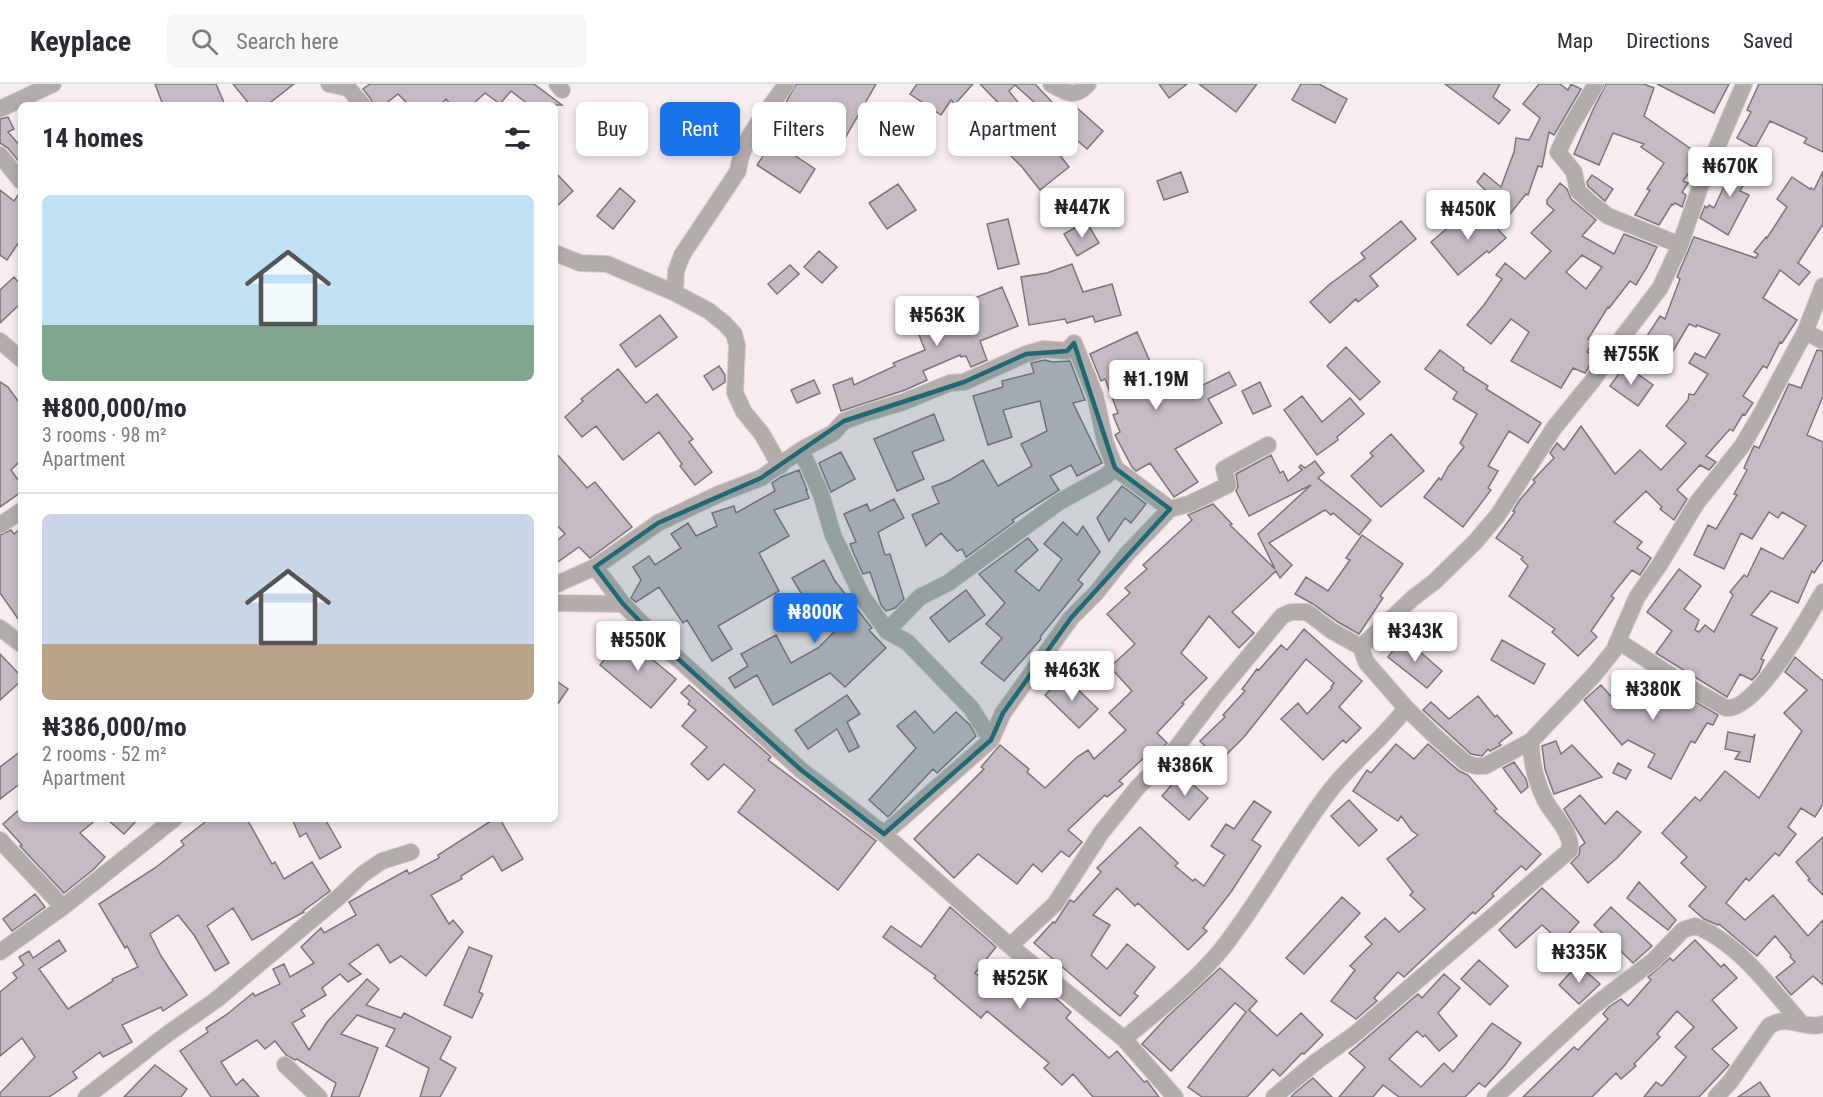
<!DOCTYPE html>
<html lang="en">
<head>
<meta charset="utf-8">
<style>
  body { margin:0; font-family:"Roboto Condensed",sans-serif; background:#f7f7f7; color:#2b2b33; height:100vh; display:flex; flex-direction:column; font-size:22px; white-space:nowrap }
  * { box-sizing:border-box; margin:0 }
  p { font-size:20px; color:#7c7c81 }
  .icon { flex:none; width:33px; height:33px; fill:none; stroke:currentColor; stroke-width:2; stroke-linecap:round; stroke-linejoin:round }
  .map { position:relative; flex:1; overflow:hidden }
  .side { position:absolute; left:18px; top:18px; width:540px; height:720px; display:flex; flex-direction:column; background:#fff; border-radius:9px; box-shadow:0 3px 9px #0003 }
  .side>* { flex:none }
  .hud { position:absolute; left:576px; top:18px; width:570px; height:54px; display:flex; gap:12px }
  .price { position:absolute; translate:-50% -51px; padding:0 14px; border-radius:6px; background:#fff; color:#222; font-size:20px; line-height:39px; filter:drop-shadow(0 2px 3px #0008) }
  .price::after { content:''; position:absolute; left:50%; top:36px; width:18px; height:14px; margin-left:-9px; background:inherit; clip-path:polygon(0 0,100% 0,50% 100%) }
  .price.active { background:#1a73e8; color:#fff }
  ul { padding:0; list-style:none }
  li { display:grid; align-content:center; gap:12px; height:318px; padding:0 24px }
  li+li { border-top:2px solid #e1e1e2 }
  li span { display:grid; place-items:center; height:186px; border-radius:9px; color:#555 }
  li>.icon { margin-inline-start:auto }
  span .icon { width:108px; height:108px; fill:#fffc; stroke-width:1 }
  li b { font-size:26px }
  h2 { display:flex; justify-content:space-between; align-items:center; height:72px; padding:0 24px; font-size:26px }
  .pill { padding:0 21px; border-radius:9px; background:#fff; box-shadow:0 3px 9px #0003; font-size:21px; line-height:54px }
  .pill.active { background:#1a73e8; color:#fff }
  header { display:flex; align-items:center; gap:36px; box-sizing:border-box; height:84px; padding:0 30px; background:#fff; border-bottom:2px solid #e1e1e2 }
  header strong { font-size:28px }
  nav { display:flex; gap:33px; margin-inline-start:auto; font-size:21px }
  .search { width:420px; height:54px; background:#f7f7f7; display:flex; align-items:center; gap:15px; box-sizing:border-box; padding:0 21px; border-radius:9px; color:#7c7c81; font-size:22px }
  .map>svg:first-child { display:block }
  .building { fill:#c5bbc3; stroke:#7d757c; stroke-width:1.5; fill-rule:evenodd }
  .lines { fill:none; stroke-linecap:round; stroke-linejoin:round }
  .minor-casing { stroke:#d5c9cc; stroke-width:18 }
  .minor { stroke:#b2adab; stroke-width:16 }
  .marked { fill:#206974; fill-opacity:0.2; stroke:#206974; stroke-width:4.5; stroke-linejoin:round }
</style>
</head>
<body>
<header>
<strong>Keyplace</strong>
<div class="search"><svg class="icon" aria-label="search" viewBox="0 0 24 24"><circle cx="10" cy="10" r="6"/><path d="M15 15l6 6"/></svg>Search here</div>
<nav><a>Map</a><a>Directions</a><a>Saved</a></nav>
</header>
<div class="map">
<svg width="1823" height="1013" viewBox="0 0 1823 1013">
  <rect width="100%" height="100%" fill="#f9ecef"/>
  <path class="building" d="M155 0H216L225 21H163Z
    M233 0H294L267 21H250Z
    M370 0H534L562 21H529L511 7 500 20 485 9 472 21H451L446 15 440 21H409L398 10 384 21H373L371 15 363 5Z
    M796 0H876L840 63 810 46 812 43 799 36 801 32 783 24Z
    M917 0H973L955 20 951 16 941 31 910 10Z
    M980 0H1035L1067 34 1077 24 1103 47 1087 65 1015 1 1009 7 1069 83 1040 106 1022 83 1005 66 1009 61 995 47 1010 31Z
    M1159 0H1187L1169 14Z
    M1199 0H1257L1236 28Z
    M1301 0H1319L1347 15 1335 39 1292 16Z
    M1445 0H1500L1493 13 1510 26 1499 40Z
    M1539 0H1560L1568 6 1571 0 1581 5 1554 51 1549 48 1542 83 1538 82 1528 111 1526 110 1510 130 1477 98 1484 89 1501 103 1514 68 1516 54 1529 56 1540 34 1523 20Z
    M1606 0H1644L1654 4 1644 32 1701 72 1683 97 1688 99 1682 108 1686 111 1682 123 1675 119 1673 121 1672 120 1659 141 1635 131 1650 106 1647 105 1664 79 1641 63 1644 60 1613 49 1599 81 1574 70 1592 28Z
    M1657 0H1729L1714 29Z
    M1759 0H1823V68L1804 59 1807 54 1770 37 1755 64 1737 54 1751 28 1747 26Z
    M915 28 918 40 894 47 891 35Z
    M8 33 14 45 8 48 21 63V80L8 64 0 59V35Z
    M773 57 815 85 800 109 757 81Z
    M1743 69 1757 77 1740 107 1749 111 1728 151 1700 134 1705 122 1707 124 1709 121 1714 124 1728 94Z
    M1823 87V140L1798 179 1810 188 1799 201 1780 186 1763 214 1797 236 1782 259 1780 258 1767 284 1763 282 1743 312 1753 319 1745 331 1743 330 1733 347 1730 345 1706 372 1716 378 1709 386 1700 381 1677 406 1687 415 1674 436 1660 425 1662 423 1646 407 1614 438 1642 458 1637 464 1651 474 1640 491 1632 486 1611 512 1614 514 1591 547 1597 553 1578 572 1552 548 1555 545 1509 512 1528 482 1521 475 1523 473 1496 454 1515 428 1513 427 1519 417 1535 398 1533 396 1554 374 1550 369 1557 359 1564 366 1581 342 1615 390 1640 366 1661 386 1686 359 1666 342 1688 316 1689 310 1694 311 1708 290 1689 279 1695 269 1705 274 1720 250 1697 241 1696 243 1689 240 1673 267 1647 252 1660 232 1665 235 1680 195 1677 193 1694 153 1756 174 1758 170 1754 168 1766 153 1767 154 1787 123 1777 115 1792 93 1810 105 1811 104 1814 106Z
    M555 88 573 107 555 124Z
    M1181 88 1188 108 1164 116 1157 97Z
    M1592 91 1613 105 1605 117 1588 102 1587 98Z
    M1560 99 1567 105 1571 115 1596 136 1582 152 1614 170 1624 150 1657 163 1647 183 1636 201 1630 197 1609 224 1608 223 1588 255 1593 258 1587 268 1596 272 1585 289 1573 284 1561 304 1511 277 1529 248 1511 235 1491 260 1467 241 1484 221 1502 195 1496 191 1505 179 1525 195 1551 167 1531 149 1554 126 1547 120V116ZM1582 171 1602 183 1586 205 1566 188Z
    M898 100 916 126 887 145 869 119Z
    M620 104 635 117 613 145 597 132Z
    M0 106 14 117 21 107V155L7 176 0 171Z
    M1476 122 1506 154 1489 169 1487 167 1458 191 1431 158 1450 142 1453 144Z
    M1008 135 1019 180 998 185 987 140Z
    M1086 137 1099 159 1077 172 1064 150Z
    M1401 137 1416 155 1370 192 1378 202 1358 218 1356 215 1330 239 1310 218 1330 200 1365 174 1361 169Z
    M819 167 837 183 822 199 804 183Z
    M1072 180 1083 208 1112 200 1121 231 1095 238 1093 232 1067 239 1065 235 1029 241 1021 193 1047 189Z
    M790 181 799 190 777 210 768 200Z
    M14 193 21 201V219L0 239V206Z
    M1002 203 1018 242 980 257 987 276 971 283 966 272 961 273 960 271 923 287 927 296 905 306 841 327 833 301 852 294 854 301 895 282 893 279 925 266 915 241 944 229 942 225 964 215 965 218Z
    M660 231 677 253 636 283 620 261Z
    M1137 248 1160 300 1182 291 1189 308 1229 288 1236 301 1208 315 1222 339 1175 365 1198 398 1174 413 1150 379 1136 387 1132 383 1115 351 1120 348 1113 331 1118 329 1105 295 1101 297 1090 270Z
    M1346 263 1380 298 1360 316 1327 282Z
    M1440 266 1464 284 1463 286 1488 302 1486 305 1541 339 1528 359 1509 347 1488 382 1498 387 1488 404 1491 406 1463 443 1424 413 1439 394 1441 396 1448 383 1464 363 1460 359 1477 330 1453 315 1457 308 1425 285Z
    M1817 266 1823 267V312L1807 351 1823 358V476L1814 489 1812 487 1798 519 1771 507 1751 531 1777 544 1761 575 1764 576 1759 588 1752 596 1740 590 1727 613 1656 569 1672 547 1647 528 1679 485 1701 502 1684 525 1699 536 1695 546 1699 548 1705 541 1714 548 1733 511 1730 508 1744 491 1747 493 1761 464 1783 475 1806 442 1782 428 1778 434 1769 428 1752 455 1741 449 1724 485 1694 471 1708 441 1716 445 1737 411 1734 410 1747 386 1744 384 1752 366 1754 362 1759 364 1789 300 1801 304Z
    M1045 276 1052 278 1070 277 1085 316 1073 319 1102 379 1077 392 1071 381 1050 392 1059 406 1012 436 1014 438 966 473 962 465 957 467 941 449 926 462 912 431 939 419 932 403 950 396 983 376 998 402 1032 382 1021 360 1047 347 1040 317 1003 326 1012 353 988 361 973 312 1003 303 1002 297 1034 289 1031 279Z
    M1625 281 1653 301 1638 322 1610 302Z
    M719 282 725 291V298L713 306 704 292Z
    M618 285 646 319 657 310 693 355 689 358 712 388 695 401 680 382 682 380 659 348 623 376 596 342 582 353 565 333 583 317 581 315Z
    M814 296 820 309 797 319 791 306Z
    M0 298 8 303 21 321V376L11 386 21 400V408L0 423Z
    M1260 298 1271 322 1253 330 1242 307Z
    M1302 312 1322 338 1350 314 1364 330 1337 353 1338 356 1317 371 1284 326Z
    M934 330 944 356 912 368 924 395 897 407 874 355Z
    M1391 350 1424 387 1381 423 1351 392 1373 372 1370 369Z
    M555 368 587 404 595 398 632 443 590 474 579 463 555 480V458L565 450 555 439Z
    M841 368 855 395 831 408 819 379Z
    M1271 371 1280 389 1283 387 1288 397 1302 386 1299 383 1301 381 1305 384 1315 377 1324 389 1318 394 1371 436 1359 451 1333 429 1331 431 1325 426 1269 459 1292 481 1280 494 1276 487 1232 528 1254 549 1239 564 1209 532 1181 569 1207 594 1182 619 1184 620 1157 649 1167 659 1152 674 1148 670 1119 697 1123 700 1107 713 1105 711 1068 746 1082 758 1069 773 1061 767 1042 788 1033 780 1017 800 978 770 954 794 914 755 984 685 981 683 1000 661 1029 685 1027 688 1045 704 1077 673 1088 666 1094 675 1126 646 1109 629 1132 607 1110 583 1135 560 1107 530 1130 509 1125 504 1147 485 1143 481 1192 436 1188 431 1213 420 1232 440 1230 441 1275 485 1258 450 1311 401 1249 432 1236 407 1238 403 1236 390Z
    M799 386 807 406H806L809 414 774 426 789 452 759 469 779 507 718 542 732 565 712 577 687 536 683 539 659 503 636 518 631 514 641 496 633 483 649 472 655 481 681 464 671 450 688 439 696 452 717 442 712 429 734 422 736 429 775 407 772 399 781 393Z
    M1122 402 1146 420 1131 439 1125 434 1109 457 1097 434Z
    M894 415 904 434 878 448 885 471 890 470 904 515 895 524 886 527 881 521 870 488 863 490 854 470 850 460 856 458 844 430 867 420 870 427Z
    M1063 438 1077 451 1083 442 1100 468 1078 496 1083 500 1040 553 1041 555 1004 597 981 579 1002 554 986 540 1005 519 979 490 1028 454 1038 466 1015 487 1039 507 1062 475 1044 460Z
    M21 444V539L0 509V451L11 446 14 450Z
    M1362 451 1403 480 1380 512 1383 514 1359 550 1338 538 1313 520 1295 510 1306 493 1328 507 1350 476 1346 474Z
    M824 476 835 497 872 544 869 546 886 564 845 603 830 589 773 621 757 591 735 604 729 594 748 582 741 570 776 551 791 579 818 564 838 544 810 511 804 514 792 494Z
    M966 506 985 531 949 558 930 534Z
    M1304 545 1362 597 1339 623 1361 644 1346 659 1343 656 1323 676 1281 635 1298 619 1307 630 1332 604 1331 603 1334 599 1306 575 1244 653 1220 677 1200 657 1225 633 1223 631 1245 607 1242 605 1257 585 1259 586 1281 561 1287 566Z
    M624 552 676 595 651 624 600 581Z
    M1403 553 1442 587 1427 604 1388 573Z
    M1502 556 1545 580 1534 600 1491 576Z
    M0 570 21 592V597L0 616Z
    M1795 573 1823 597V720L1815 733 1801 724 1788 743 1796 750 1779 772 1775 769 1749 797 1746 794 1726 819 1745 836 1773 811 1808 852 1823 836V901L1813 892 1791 911 1776 893 1795 878 1790 873 1791 871 1775 852 1757 872 1719 840 1718 841 1704 835 1689 822 1706 803 1681 779 1687 773 1662 749 1695 713 1700 717 1725 687 1759 714 1802 647 1784 629 1807 606 1785 588Z
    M1642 590 1667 613 1672 604 1718 631 1713 641 1707 639 1695 659 1691 657 1671 695 1648 683 1655 670 1628 656 1622 661 1584 616 1601 601 1616 618Z
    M1064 592 1098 625 1079 644 1045 611Z
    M555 596 568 605 555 624Z
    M689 601 771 673 768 676 876 757 838 806 738 728 755 706 724 680 708 696 691 680 707 663 682 642 696 626 688 620 690 617 681 609Z
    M847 611 860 630 847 638 859 663 849 668 837 645 808 665 795 646Z
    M1478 612 1495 633 1497 631 1512 649 1499 659 1501 661 1490 667 1488 665 1482 672 1471 670 1423 626 1431 618 1449 635Z
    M915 627 934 649 956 628 970 641 976 652 937 689 933 685 888 733 869 716 916 664 897 642Z
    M1728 648 1753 653 1755 650 1750 678 1735 675 1740 668 1725 665Z
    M1556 657 1561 670 1572 661 1602 693 1554 710 1545 685 1542 662Z
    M1396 660 1414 675 1428 660 1459 687 1468 691 1497 725 1494 727 1541 770 1526 786 1521 782 1492 810 1494 812 1475 830 1473 828 1404 893 1398 888 1374 914 1377 917 1356 935 1331 917 1355 886 1350 882 1372 860 1365 853 1385 834 1399 848 1425 825 1410 811 1413 808 1387 775 1418 751 1412 747 1401 732 1398 737 1353 707 1367 686 1371 689Z
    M21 667V699L0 715V683Z
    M1514 678 1526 695 1528 703 1521 709 1503 684Z
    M1618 679 1631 686 1626 695 1613 689Z
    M1181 690 1208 714 1189 736 1162 712Z
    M1580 711 1605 740 1617 727 1641 748 1617 774 1588 799 1571 779 1579 771 1580 763 1585 759 1564 725Z
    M1349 716 1377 746 1359 762 1331 732Z
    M1254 717 1271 728 1252 756 1261 762 1231 808 1203 844 1207 847 1188 866 1138 819 1135 822 1117 804 1093 831 1110 841 1091 871 1107 885 1127 860 1155 883 1134 909 1138 912 1120 932 1034 859 1053 838 1055 839 1070 816 1074 818 1101 788 1097 784 1140 743 1178 779 1175 782 1193 797 1195 795 1204 802 1225 771 1211 762 1226 740 1234 745Z
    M21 724V735H97L80 749 105 773 94 785 64 809 20 762 22 761 3 740Z
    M107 735H138L124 750Z
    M209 735H247L272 780 275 778 284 795 312 778 330 807 303 827 304 828 252 856 233 824 207 842 229 879 215 887 194 851 178 831 150 850 161 872 187 911 163 927 161 923 122 941 132 958 103 973 100 968 73 988 77 994 49 1013H0V1009L35 973 22 954 0 972V908L17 894 13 889 24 881 19 873 29 867 33 874 59 856 66 867 39 885 68 925 113 897 112 895 138 883 127 862 125 864 99 820 155 784 184 761 181 757Z
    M292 735H325L341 763 320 775 306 749 300 753Z
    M494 735H500L523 775 502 787 493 772 461 792 462 795 431 811 449 840 453 836 463 848 426 892 401 872 390 879 378 860 349 880 361 890 348 898 340 890 322 904 326 911 301 926 305 932 292 939 309 966 327 938 367 895 379 905 366 921 401 934 404 929 451 953 440 975 456 984 440 1013H420L429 984 386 962 395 945 357 931 341 950 378 964 359 1013H331L336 999 297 975 295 976 286 971 275 957 265 965 257 956 221 978 236 1001 243 995 259 1013H211L180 967 208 948 206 944 226 931 253 909 255 912 280 900 273 885 284 880 290 893 314 879 301 863 321 844 324 849 356 831 349 818 407 786 409 790 439 774 438 771Z
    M1823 753V811L1808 796 1810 795 1796 778Z
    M1639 798 1676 836 1668 846 1627 814Z
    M1542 804 1579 838 1561 858 1542 841 1516 864 1499 846Z
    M35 810 45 823 12 847 3 835Z
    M1342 813 1360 829 1304 890 1286 874Z
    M950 823 996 863 975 889 1008 914 1024 895 1036 905 1041 901 1071 928 1066 934 1109 974 1117 967 1144 998 1147 997 1159 1013H1093L1073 990 1062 1001 1044 984 1049 979 987 927 981 934 934 894 936 892 883 853 891 842 921 863Z
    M1611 823 1652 862 1633 879 1594 841Z
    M1695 856 1721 883 1724 880 1737 894 1712 916 1737 944 1712 965 1729 981 1699 1013H1644L1656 998 1662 1002 1686 973 1675 963 1694 943 1677 927 1657 950 1660 953 1634 980 1636 982 1621 995 1616 989 1592 1013H1523L1574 963 1578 966 1608 935 1603 930 1609 923 1621 915 1628 922 1651 896 1648 893 1670 874 1673 877Z
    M469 863 492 872 479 908 483 910 472 934 444 921Z
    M1479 876 1508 902 1490 921 1461 895Z
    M1578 880 1600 900 1579 920 1559 901Z
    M1220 884 1257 917 1249 926 1277 952 1301 929 1323 951 1304 970 1302 969 1280 992 1273 985 1247 1013H1202L1188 1003 1246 928 1235 919 1171 987 1142 960 1167 933Z
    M1444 890 1460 904 1438 929 1457 952 1439 967 1425 951 1423 953 1417 947 1389 975 1421 1003 1444 979 1453 988 1492 939 1521 959 1505 981 1485 1003 1479 999 1465 1013H1399L1383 1001 1373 1013H1339L1365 983 1349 969 1418 910 1422 914Z
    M155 981 187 1005 181 1013H124Z
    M1313 994 1332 1013H1291L1296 1008Z
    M1760 998 1770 1013H1738Z"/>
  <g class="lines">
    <g class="minor-casing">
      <path id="minor" d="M329 0 348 4 363 21
        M557 0 562 6
        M1051 0C1068 9 1074 15 1088 0
        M1596 0 1569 45 1558 68 1574 88 1578 107 1592 120 1608 132 1680 161
        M0 25 53 0
        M0 71 21 97
        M555 169 580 179 607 180 675 209 709 227 725 240 734 250 737 261 735 309 744 328 762 350 780 382
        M675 209 676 187 682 171 738 87C742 52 768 28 786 0
        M1805 248 1823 257
        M0 257 21 275
        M801 366 821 410 833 451 862 512 887 547 907 558 971 624 991 656
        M0 441 21 427
        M595 483 623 520 666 564 801 686 884 750 1010 862 1124 955 1175 1013
        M555 501 595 483 658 439 719 410 761 394 801 366 833 349 844 337 866 329 903 318 950 299 964 298 1026 270 1044 265 1067 267 1074 259 1095 311 1105 357 1115 384 1170 425
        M555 519 623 520
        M0 544 21 560
        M887 547 920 513 948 499 1059 418 1106 392 1115 384
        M1618 557 1692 605 1726 624C1757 627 1808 533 1823 508
        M1361 563 1413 514 1434 498 1475 458 1498 431 1554 344 1593 296 1615 263 1660 204 1680 161 1700 103 1744 0
        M884 750 991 656 1003 629 1071 534 1096 509 1127 470 1170 425 1189 420 1228 401 1224 385 1268 361
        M0 756 63 823
        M1010 862 1055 820 1101 749 1138 703 1177 663 1214 614 1282 532 1291 528H1307L1332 547 1361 563 1366 578 1406 624 1437 654 1466 679 1476 682H1485L1531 657 1594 591 1614 566 1637 513 1660 480 1696 420 1742 362 1761 330 1805 248 1823 202
        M0 868 63 823 174 735
        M1124 955C1157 927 1193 900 1221 866 1261 816 1290 759 1329 708 1352 678 1383 655 1406 624
        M285 981 319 1013
        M86 1013 166 951 216 916 340 812 363 790 382 777 411 768
        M1274 1013 1317 977 1355 950 1570 766C1572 747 1554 733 1545 716 1536 698 1531 677 1531 657
        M1495 1013 1591 924 1654 876 1683 846 1695 842C1737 857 1772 906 1801 939
        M1716 1013 1730 998 1769 942C1789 929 1805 947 1823 940"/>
    </g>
    <use href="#minor" class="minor"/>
  </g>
  <path class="marked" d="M1074 259 1115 384 1170 425 1071 534 1003 629 991 656 884 750 801 686 666 564 623 520 595 483 658 439 761 394 844 337 964 298 1026 270 1067 267Z"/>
</svg>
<b class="price" style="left:1730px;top:114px">₦670K</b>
<b class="price" style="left:1082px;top:155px">₦447K</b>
<b class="price" style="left:1468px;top:157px">₦450K</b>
<b class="price" style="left:937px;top:263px">₦563K</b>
<b class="price" style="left:1631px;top:302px">₦755K</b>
<b class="price" style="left:1156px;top:327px">₦1.19M</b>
<b class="price active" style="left:815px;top:560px">₦800K</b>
<b class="price" style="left:1415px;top:579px">₦343K</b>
<b class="price" style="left:638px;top:588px">₦550K</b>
<b class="price" style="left:1072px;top:618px">₦463K</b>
<b class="price" style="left:1653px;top:637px">₦380K</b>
<b class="price" style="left:1185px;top:713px">₦386K</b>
<b class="price" style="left:1579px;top:900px">₦335K</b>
<b class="price" style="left:1020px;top:926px">₦525K</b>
<div class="hud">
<a class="pill">Buy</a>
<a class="pill active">Rent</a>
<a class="pill">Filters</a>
<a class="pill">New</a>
<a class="pill">Apartment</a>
</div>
<section class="side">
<h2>14 homes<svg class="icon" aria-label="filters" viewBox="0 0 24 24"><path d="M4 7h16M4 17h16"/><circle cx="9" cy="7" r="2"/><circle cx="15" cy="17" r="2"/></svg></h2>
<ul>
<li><span style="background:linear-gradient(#bfe0f5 70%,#7fa58c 0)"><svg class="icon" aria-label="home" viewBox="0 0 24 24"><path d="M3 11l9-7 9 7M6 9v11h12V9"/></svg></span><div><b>₦800,000/mo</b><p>3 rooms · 98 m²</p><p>Apartment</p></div></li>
<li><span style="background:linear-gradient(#c9d6e8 70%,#b9a48a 0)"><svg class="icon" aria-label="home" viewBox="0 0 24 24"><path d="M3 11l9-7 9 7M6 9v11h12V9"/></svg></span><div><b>₦386,000/mo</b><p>2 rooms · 52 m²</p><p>Apartment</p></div></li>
</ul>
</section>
</div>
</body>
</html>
